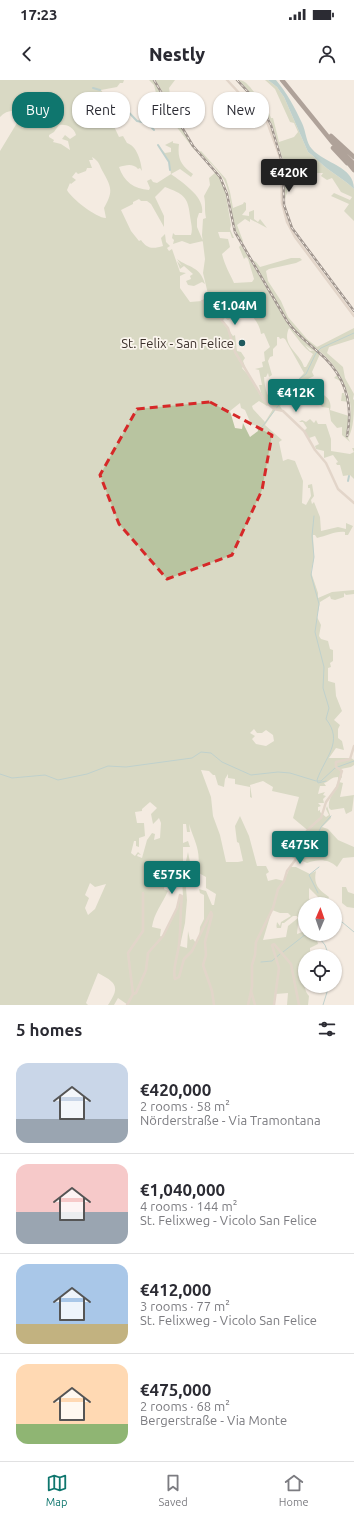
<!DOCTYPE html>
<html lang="en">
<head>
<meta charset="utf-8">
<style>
  body { margin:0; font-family:Ubuntu,sans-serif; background:#f7f7f7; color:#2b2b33; height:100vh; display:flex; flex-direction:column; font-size:15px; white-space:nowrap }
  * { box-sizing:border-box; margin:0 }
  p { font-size:13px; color:#7c7c81 }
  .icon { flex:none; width:22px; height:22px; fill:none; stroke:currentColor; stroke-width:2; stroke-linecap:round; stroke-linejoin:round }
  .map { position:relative; height:925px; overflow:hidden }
  .details { display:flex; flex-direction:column; background:#fff; flex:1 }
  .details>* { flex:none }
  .guide { position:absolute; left:12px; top:12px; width:330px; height:36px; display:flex; gap:8px }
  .needle { width:26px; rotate:2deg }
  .buttons { position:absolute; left:298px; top:817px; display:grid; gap:8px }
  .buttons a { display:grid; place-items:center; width:44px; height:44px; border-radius:50%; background:#fff; box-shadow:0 1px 3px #0004; font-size:20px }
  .price { position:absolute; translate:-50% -34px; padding:0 9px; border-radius:4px; background:#0f766e; color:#fff; font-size:13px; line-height:26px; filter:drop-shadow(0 1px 2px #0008) }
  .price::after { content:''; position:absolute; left:50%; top:24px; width:12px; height:9px; margin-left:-6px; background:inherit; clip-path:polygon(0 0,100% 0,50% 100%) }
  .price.active { background:#222; color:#fff }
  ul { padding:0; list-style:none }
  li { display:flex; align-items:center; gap:12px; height:100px; padding:0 16px }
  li+li { border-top:1px solid #e1e1e2 }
  li span { display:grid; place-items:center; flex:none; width:112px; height:80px; border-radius:12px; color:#555 }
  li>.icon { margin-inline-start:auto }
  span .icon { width:48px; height:48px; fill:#fffc; stroke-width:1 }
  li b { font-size:17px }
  h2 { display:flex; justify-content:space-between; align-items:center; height:48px; padding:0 16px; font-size:17px }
  .tag { padding:0 14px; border-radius:16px; background:#fff; box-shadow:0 1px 3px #0004; font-size:14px; line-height:36px }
  .tag.active { background:#0f766e; color:#fff }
  .status { display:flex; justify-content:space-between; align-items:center; height:28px; padding:0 20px; background:#fff; direction:ltr }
  .status svg { height:11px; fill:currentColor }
  header { display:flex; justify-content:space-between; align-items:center; height:52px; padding:0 16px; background:#fff; font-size:18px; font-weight:800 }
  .tabs { display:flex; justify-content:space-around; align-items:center; height:56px; border-top:1px solid #e1e1e2; background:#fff; font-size:11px; color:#7c7c81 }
  .tabs a { display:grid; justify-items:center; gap:2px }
  .tabs .active { color:#0f766e }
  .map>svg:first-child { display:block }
  .green { fill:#b8c4a0; fill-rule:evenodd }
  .water { fill:#7fb0b2 }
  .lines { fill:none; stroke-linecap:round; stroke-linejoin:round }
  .stream { stroke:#7fb0b2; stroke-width:1 }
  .canal { stroke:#7fb0b2; stroke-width:2 }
  .minor { stroke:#cdbbac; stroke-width:2.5 }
  .highway { stroke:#5c4a42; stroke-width:4.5 }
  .rail-casing { stroke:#3b302b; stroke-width:2.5 }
  .rail { stroke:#fbf5ee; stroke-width:1; stroke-dasharray:3; stroke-linecap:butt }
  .marked { fill:none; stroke:#d62828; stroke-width:3; stroke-dasharray:8 5; stroke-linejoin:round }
  .poi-dot { fill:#1f5a5e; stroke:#fbf5ee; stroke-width:1.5 }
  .labels { text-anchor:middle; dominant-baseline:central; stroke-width:3.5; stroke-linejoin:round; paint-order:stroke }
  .poi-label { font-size:13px; fill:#3b302b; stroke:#fbf5ee; text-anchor:end }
</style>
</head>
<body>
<div class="status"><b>17:23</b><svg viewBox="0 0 49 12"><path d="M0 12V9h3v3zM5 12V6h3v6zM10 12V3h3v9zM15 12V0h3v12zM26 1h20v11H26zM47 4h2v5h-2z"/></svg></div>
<header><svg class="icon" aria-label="back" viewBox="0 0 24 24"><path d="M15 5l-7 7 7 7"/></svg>Nestly<svg class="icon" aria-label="person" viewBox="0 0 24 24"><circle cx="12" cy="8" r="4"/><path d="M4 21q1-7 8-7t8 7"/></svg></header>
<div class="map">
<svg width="354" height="925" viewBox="0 0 354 925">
  <rect width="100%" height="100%" fill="#f4ebe1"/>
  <path class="green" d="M0 0H124L123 3H120L117 7 101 10 111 24V40L119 57 123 56 127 63C137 66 141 81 142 91L140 88 138 89C133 83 126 85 119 87 124 102 134 109 149 110L150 108 147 101 151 99 153 102 157 103 171 94 169 82 160 68 165 73 171 72V68L165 65 173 61V63L179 64C177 80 182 86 193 94L191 97 180 89 171 94C183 103 205 117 202 133H199L197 139V147L203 161 190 164 182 161 173 164 174 160 172 158 173 153 175 155H191C193 148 191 144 190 136 188 116 183 114 165 107L155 117 164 136V147L151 124 147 121H141L139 119 133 122V124L121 130 131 151 139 161 141 160C147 169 153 169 163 166L161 158 165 154 166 162 170 166 167 168 169 171 172 169 180 192 186 193 180 196V208L190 222 202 221 208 214 203 193 205 179 202 155 203 139 206 138C204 130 206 124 204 116L210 105 209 98 216 92 225 110 231 145 230 149 234 158H232L230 152H218L220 158 228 159 230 167 222 174C225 186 229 192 234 203L252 202 254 199 248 179 246 177 244 179 239 167 241 165 287 243 295 253 315 269 312 270 305 265 310 271 315 270 320 274 312 292 314 296 308 299 316 303 315 309C323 315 333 318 330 330L349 336 350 322 341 321 342 313H344L345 316H347C345 307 343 301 334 298L338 294C352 314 354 333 346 355L348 357C354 326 347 297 324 275 313 265 300 257 290 245 275 225 264 201 251 179L256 182 260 187 291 178H300L302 180 296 183 269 189 266 191 268 201 281 221 288 237 307 259 317 267 354 248V259L329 267 327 273 343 287 345 298 354 314 353 319 354 320C354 331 354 349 348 358L350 362 342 355V347L337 348 331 341 329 328 322 327 312 315 309 303 301 300 280 326 283 331 275 330 265 345 282 360 279 362 283 381 288 379 295 381 303 401 302 423 306 425 311 416 310 408H308V405L312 404 314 416 311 420 312 424 314 422 320 437 321 451 338 447 346 449V443L353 446 348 455H345V452C334 451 327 456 317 458L315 455H313L314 478 311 492 318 513V518L332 512 354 510V514L346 515 344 513V517L335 520 331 519 330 516 320 522 317 537 321 545 319 556 321 559 328 561 330 569 333 570V581L330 583 331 587 328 588V601L335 603 336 616 342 631 334 640 340 645 338 649V658L342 661 344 670 336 668 329 678H351L354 680V685L351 687 341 689 342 697 339 702 343 703 340 717 354 715 352 731 346 734 344 728 331 730 329 728C327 717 339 708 338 697 330 697 329 702 324 703L326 706H320L318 714 325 712 323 715 326 716 323 719 324 723H318L321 726 318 727V731L320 730V732L326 737 329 735 326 729 327 726 331 738 322 747 328 749 338 760 354 767V777L343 778 337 787C328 779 319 779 307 783L300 780 299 775 297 774 296 779 285 774 287 769H292L296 765V769L301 771C305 765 306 758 311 753L293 738 299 717 272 711 273 707 263 701 250 705 252 718 250 717V707L235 704V699L228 698V694L225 699 224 707 218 705 215 695H213L209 691 201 690 211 717 213 736 220 755 226 782H238L243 781 239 763 237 762 235 746 240 736 249 756 257 786H266L269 792 266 794 268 801 276 799 284 801 290 787H296L310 794 316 791C313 805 319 810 329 817L327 821 320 819 309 808V819L312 822 305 824V839H303L298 844 297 854 305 851V854H319L317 860 318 864 310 868V876H305C305 888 301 908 309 916L308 925H287L288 913 276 914 274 925H128L118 918 114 925H108C120 907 117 903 98 893L86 923 88 925H0V71L23 33C15 29 6 30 0 37ZM59 45C66 44 74 47 76 55L70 59 65 55 62 59 68 61 70 70 61 64 53 62 54 60 49 57V55L54 52ZM92 77C100 82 99 85 103 92 112 108 113 112 104 128L106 138C96 138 71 118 67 110L70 103 71 104 76 100 72 97 76 92 78 94 86 91 87 88H92L89 80H93ZM238 221C246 231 259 239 261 254L264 253 270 267 264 272 265 281 262 282 263 287 255 289 259 290 262 305H259L263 320 250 297 242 288 243 287 246 289 243 281 245 278 241 272 237 271 235 255 233 256 222 241 225 238 228 240 234 235 232 227 235 222ZM289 248C297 257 303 268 313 274L306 287H304C300 273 281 266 289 248ZM277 257H279L280 259 283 258 285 259 304 293 296 302 289 305C290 310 283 320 278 325 267 320 265 309 264 297H266L268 293 269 297 272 295 268 281 270 277 273 276V269L277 265ZM259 321 267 326 268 325 273 329 265 342 253 329 252 326ZM240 323 241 328 245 330 251 344 257 346 258 351 250 357 243 343 242 349 235 348 230 331ZM254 649 257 653H262L266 650 273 655 274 661 266 666 256 664 252 659 255 656 250 653ZM150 722 157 728 151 734 153 744 159 738 161 743 160 758 154 760 155 754 152 753 147 760 142 778 137 776 138 774 141 775 138 772 135 776 131 773 134 761H136V766L139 767V758L145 756 144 743H137L135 732 142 731V729ZM183 744H186L187 752H190L189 744C195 763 202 772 197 792L206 797V808L216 814 214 825H212L206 811 199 809 200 813 204 815V839L200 847 199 859 196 863 193 859 190 860 188 851 187 868 180 866 185 843 187 820 186 808 189 795 185 794 190 782 188 772 182 799 183 816 180 817 173 837 162 857 160 856 161 849 152 847C154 833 162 824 168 811L164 809 166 798 169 801 172 797 176 785H183V767H190L188 761 183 763ZM90 803 95 807 106 804 95 829 88 835 85 828 89 818 85 815ZM272 830 280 833H288L291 836 281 842 280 846 277 842 276 849 277 846V848H281L282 843H284L293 836H297L298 838 288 846 286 857 263 860Z
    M149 0H153L156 4 196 72 172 41 164 27 155 20 152 21 156 13 154 5Z
    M155 0H175L169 8C170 12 170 16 167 19Z
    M239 0C246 0 251 9 256 14V16L267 28 271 38H273L279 62 294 57 298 52 294 43 290 42 275 9 265 0H268L277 7 284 17 308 72C314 76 318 81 324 86 334 94 345 100 354 109V141L344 131 349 124 331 116 334 113 350 120 352 117 341 112 332 98 327 100 321 96 323 93H310L306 82 304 83 300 96 290 103 285 119 284 83 272 44 264 29Z
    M201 71 226 99 230 112 233 128 243 124 244 122 246 123V130L242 135 249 136V132L254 130V139L258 142 260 139 267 148 250 139V142L245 139 237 145 243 161 242 163C229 143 234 121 224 100 218 89 208 81 199 72Z
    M177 179C189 188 200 186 205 204L202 202 194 206 188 205 186 201 191 199 190 196 193 194 184 186 180 189 177 181 182 186Z
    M310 339 314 343 316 340 318 344H326L331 359V371L350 374 354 372 352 368H354V399L350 395 343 396 340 385H337L336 383 338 382 333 375 324 378V371L316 369 315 366 319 364 315 356 309 358 304 351 307 348 303 342H299L302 340 306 342Z
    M342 807H346L348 812 354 814V828L347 827 342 823Z"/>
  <path class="water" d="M268 0H276C287 13 295 28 302 43 306 51 306 63 312 69 325 84 354 86 354 109 345 100 334 94 324 86 318 81 314 76 308 72L284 17 277 7Z"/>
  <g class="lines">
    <path class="stream" d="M262 347 298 300 306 294 316 273 321 268 354 253
      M314 436 312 456 314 477 311 495 319 524 315 552 324 587 323 608 329 628 326 639C344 662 325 677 317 700L318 703 326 701
      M0 694 12 698 45 695 58 700 87 694 108 686 126 687 192 678 201 672 211 673 222 682 251 695 278 692 290 693 316 701H321L335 688 354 681
      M317 775 311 769 321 747 331 736
      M318 813 309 795 319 787
      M328 819 329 824
      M335 843 342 842 354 852
      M316 854 325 865 329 876
      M283 872 306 854
      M261 882 272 881 280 874
      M335 884 337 889 335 893
      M329 907 330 906
      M323 925 328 909"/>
    <path class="canal" d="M93 8 100 10
      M108 13 114 16
      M117 20 137 41 147 43 154 50
      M158 65 169 82 170 90
      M348 401 349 396"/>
    <path class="minor" d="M227 0 241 15 254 23 266 39 281 80 282 123 287 142 295 157 354 236
      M202 221 215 232 228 248 235 272 264 320 274 329 283 331 304 351 315 370 326 383 338 409 354 423
      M143 813V851L128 873 133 914 136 913 146 890 148 873 163 856 177 828 180 815 182 816C180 832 181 849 179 865 178 874 172 890 175 899L179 897 184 879 192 871 211 832
      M211 832 212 835 205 862 206 875 203 885 212 911 214 925
      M251 911 255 925
      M127 925 133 914
      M248 925 252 907V885L255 875 256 862 273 828 278 809 284 801 287 791 296 779 301 765V757C308 750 313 744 321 738L326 722 337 707 342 691 336 687V682L350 679 354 666
      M274 925 279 888 272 865 274 864 291 884 299 925"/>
    <path class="highway" d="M282 0 333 63 354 84
      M331 56 354 77
      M333 68 347 83
      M346 80 354 90"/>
    <g class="rail-casing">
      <path id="rail" d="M154 0 193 66 220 97 227 114 235 152 287 241C295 253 306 261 317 271 344 293 354 322 347 356
        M237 0 261 26 271 45 283 85 284 125 292 148 354 231"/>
    </g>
    <use href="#rail" class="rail"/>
  </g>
  <path d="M0 0H354V925H0ZM210 322 272 355 262 410 232 475 167 499 119 444 100 395 137 329Z" fill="#f4ebe1" fill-opacity=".55" fill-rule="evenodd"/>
  <path class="marked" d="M210 322 272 355 262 410 232 475 167 499 119 444 100 395 137 329Z"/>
  <circle class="poi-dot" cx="242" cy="263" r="4"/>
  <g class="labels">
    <g class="poi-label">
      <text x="234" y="263">St. Felix - San Felice</text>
    </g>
  </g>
</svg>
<div class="buttons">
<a><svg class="needle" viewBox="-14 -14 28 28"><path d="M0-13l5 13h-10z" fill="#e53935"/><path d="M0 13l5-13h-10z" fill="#7c7c81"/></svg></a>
<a><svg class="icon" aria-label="locate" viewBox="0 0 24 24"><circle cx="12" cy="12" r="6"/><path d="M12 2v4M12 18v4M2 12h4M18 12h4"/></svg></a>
</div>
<b class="price active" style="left:289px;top:113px">€420K</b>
<b class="price" style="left:235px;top:246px">€1.04M</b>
<b class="price" style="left:296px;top:333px">€412K</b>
<b class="price" style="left:300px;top:785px">€475K</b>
<b class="price" style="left:172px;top:815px">€575K</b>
<div class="guide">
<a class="tag active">Buy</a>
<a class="tag">Rent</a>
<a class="tag">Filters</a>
<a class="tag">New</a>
</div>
</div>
<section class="details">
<h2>5 homes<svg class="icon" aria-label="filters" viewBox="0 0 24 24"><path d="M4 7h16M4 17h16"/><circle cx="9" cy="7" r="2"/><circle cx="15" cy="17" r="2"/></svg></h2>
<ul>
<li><span style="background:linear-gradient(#c9d6e8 70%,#9aa5b1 0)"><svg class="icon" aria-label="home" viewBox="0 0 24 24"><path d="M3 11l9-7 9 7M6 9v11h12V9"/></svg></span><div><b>€420,000</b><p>2 rooms · 58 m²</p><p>Nörderstraße - Via Tramontana</p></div></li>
<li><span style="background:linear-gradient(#f6c9c9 60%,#9aa5b1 0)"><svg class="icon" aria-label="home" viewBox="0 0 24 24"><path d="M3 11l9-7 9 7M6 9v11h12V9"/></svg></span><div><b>€1,040,000</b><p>4 rooms · 144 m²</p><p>St. Felixweg - Vicolo San Felice</p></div></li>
<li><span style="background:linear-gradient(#a9c7e8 75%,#c2b280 0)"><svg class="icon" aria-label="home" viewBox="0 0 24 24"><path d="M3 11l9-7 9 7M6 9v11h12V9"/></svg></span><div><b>€412,000</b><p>3 rooms · 77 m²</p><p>St. Felixweg - Vicolo San Felice</p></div></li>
<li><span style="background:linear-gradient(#ffd9b3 75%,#8fb573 0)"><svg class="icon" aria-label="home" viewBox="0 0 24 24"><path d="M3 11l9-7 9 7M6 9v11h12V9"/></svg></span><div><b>€475,000</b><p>2 rooms · 68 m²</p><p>Bergerstraße - Via Monte</p></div></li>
</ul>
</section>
<nav class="tabs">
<a class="active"><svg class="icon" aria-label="map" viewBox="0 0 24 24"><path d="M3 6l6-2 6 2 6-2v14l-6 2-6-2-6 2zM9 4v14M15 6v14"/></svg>Map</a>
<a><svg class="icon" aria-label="saved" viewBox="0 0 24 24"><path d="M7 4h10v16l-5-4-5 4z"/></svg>Saved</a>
<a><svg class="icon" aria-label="home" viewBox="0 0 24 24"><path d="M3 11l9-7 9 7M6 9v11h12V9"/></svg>Home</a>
</nav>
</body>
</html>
